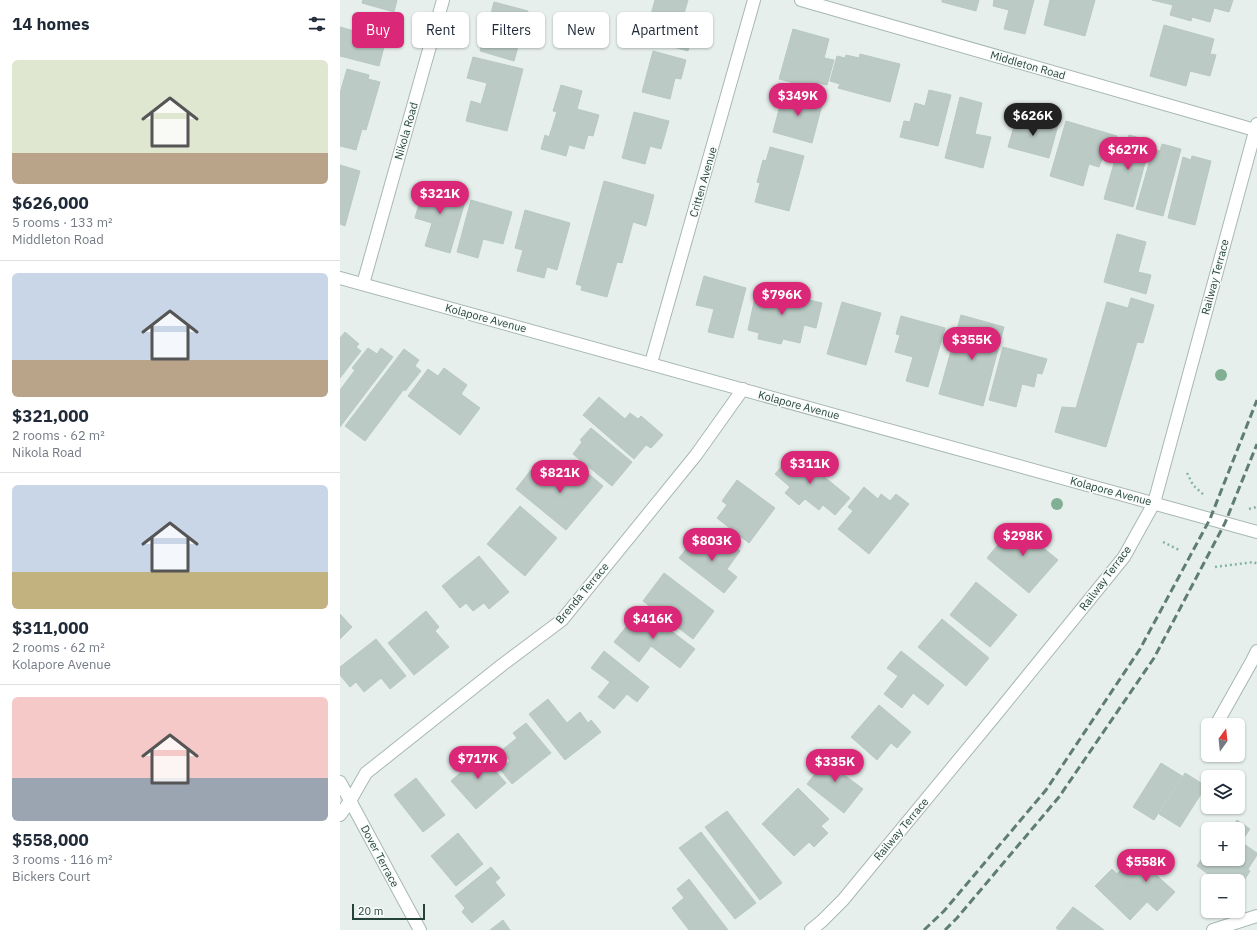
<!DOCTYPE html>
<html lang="en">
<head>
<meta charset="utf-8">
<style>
  body { margin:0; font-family:"IBM Plex Sans",sans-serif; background:#f6f6f7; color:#1f2937; height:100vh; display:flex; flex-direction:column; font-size:15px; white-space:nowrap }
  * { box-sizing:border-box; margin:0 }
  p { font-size:13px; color:#747a83 }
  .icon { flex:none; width:22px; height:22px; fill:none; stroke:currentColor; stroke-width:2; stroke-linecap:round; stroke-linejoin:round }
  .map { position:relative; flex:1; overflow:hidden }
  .side { display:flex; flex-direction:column; background:#fff; width:340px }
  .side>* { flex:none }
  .hud { position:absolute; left:12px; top:12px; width:380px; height:36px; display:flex; gap:8px }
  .needle { width:26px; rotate:15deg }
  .tools { position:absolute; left:861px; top:718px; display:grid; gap:8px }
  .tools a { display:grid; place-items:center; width:44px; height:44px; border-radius:6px; background:#fff; box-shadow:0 1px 3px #0004; font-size:20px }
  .scale { position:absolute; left:12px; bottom:10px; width:73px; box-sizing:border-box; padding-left:4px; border:2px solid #24423a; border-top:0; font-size:11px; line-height:14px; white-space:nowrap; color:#24423a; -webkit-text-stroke:3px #f7fbf9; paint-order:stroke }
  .price { position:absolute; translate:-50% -34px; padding:0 9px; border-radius:14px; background:#db2777; color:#fff; font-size:13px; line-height:26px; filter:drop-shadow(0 1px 2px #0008) }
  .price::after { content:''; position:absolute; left:50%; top:24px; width:12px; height:9px; margin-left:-6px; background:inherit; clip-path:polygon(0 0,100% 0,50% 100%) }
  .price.active { background:#222; color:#fff }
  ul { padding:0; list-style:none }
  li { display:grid; align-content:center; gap:8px; height:212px; padding:0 12px }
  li+li { border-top:1px solid #e0e1e3 }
  li span { display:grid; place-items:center; height:124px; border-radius:6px; color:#555 }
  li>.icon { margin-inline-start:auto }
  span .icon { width:72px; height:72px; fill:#fffc; stroke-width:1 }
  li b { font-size:17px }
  h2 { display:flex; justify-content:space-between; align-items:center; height:48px; padding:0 12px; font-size:17px }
  .chip { padding:0 14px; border-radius:6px; background:#fff; box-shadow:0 1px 3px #0004; font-size:14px; line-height:36px }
  .chip.active { background:#db2777; color:#fff }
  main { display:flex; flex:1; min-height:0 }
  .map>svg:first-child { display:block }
  .building { fill:#bbcac4; stroke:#b8c9c2 }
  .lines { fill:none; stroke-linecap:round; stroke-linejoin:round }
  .minor-casing { stroke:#a8b8b2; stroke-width:14 }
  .path { stroke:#86b3a5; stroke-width:2.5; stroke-dasharray:2 3; stroke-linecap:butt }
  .minor { stroke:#fff; stroke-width:12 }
  .rail { stroke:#5f7d75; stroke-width:3; stroke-dasharray:8 4; stroke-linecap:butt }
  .tree { fill:#80af93 }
  .labels { text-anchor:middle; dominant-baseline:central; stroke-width:3; stroke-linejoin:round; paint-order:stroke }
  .street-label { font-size:11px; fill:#24423a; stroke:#f7fbf9 }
</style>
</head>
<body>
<main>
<section class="side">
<h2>14 homes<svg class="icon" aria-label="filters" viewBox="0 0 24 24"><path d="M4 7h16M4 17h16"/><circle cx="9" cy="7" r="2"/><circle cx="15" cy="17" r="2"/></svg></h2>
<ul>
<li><span style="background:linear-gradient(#dfe7d0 75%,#b9a48a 0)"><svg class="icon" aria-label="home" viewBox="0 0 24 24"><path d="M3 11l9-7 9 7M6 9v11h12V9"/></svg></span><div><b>$626,000</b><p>5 rooms · 133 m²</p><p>Middleton Road</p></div></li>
<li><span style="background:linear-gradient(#c9d6e8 70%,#b9a48a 0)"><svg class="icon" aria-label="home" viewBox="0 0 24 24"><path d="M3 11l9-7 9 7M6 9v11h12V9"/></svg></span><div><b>$321,000</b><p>2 rooms · 62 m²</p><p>Nikola Road</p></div></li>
<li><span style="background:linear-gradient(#c9d6e8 70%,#c2b280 0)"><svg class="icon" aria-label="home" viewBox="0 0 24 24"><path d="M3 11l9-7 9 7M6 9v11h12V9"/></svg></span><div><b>$311,000</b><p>2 rooms · 62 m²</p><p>Kolapore Avenue</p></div></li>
<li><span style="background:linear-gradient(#f6c9c9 65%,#9aa5b1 0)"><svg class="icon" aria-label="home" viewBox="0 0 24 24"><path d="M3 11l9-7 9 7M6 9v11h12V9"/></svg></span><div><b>$558,000</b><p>3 rooms · 116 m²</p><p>Bickers Court</p></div></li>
</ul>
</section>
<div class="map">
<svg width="917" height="930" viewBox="0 0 917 930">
  <rect width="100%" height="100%" fill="#e6efeb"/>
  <path class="building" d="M23 0H57L54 12 22 3Z
    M315 0H348L342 21 355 25 348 51 304 39Z
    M602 0H639L636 11 602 2Z
    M654 0H694L685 34 664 29 669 10 653 6Z
    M710 0H755L745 36 704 25Z
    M812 0H893L889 12 874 8 870 22 852 17 851 21 830 15 833 5Z
    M154 2 188 11 174 61 140 51 143 40 138 39 143 20 149 21Z
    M25 22 49 28 39 66 0 56V27L22 33Z
    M824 25 874 39 870 54 876 55 870 76 850 71 846 86 810 76Z
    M453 29 489 39 484 58 494 60 487 85 478 83 476 89 439 79Z
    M313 51 346 60 341 79 335 78 330 99 302 92Z
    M520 54 560 64 550 102 498 88 500 84 490 81 497 56 505 58 506 55 519 58Z
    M133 57 183 69 167 131 126 121 131 101 141 104 147 83 127 78Z
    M7 69 29 75 28 79 40 82 26 130 22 129 16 150 0 146V93Z
    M221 85 242 91 237 109 259 115 253 136 248 135 244 149 229 145 226 156 201 149 205 135 209 137 217 112 213 111Z
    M589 90 611 95 598 146 560 137 564 121 570 122 575 103 585 106Z
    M444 91 483 101 472 143 433 132Z
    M620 97 642 103 635 134 651 137 643 168 605 158Z
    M294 112 329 121 321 149 310 146 305 164 282 158Z
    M677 116 698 122V120L718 125 709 158 668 147Z
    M726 121 777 136 770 161 762 159 759 167 749 164 743 186 710 176Z
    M789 135 811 141 793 207 764 199 781 138 787 140Z
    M822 144 841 149 823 216 796 209 813 149 820 151Z
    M430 147 464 156 449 211 415 202 420 183 417 182 423 160 426 161Z
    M852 156 871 161 855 225 828 218 843 157 851 160Z
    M0 165 20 171 5 226 0 224Z
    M264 181 314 195 306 226 293 222 282 263 277 262 267 297 241 290 242 286 236 284Z
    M82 182 127 195 110 253 85 246 92 223 75 218 80 200H77Z
    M131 200 172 212 163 244 143 239 138 258 117 252Z
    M185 210 230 223 217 270 207 267 204 278 177 271 183 250 175 248Z
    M777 234 806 242 798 272 811 275 806 294 764 282Z
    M364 276 406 288 393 338 368 332 374 309 356 305Z
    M417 288 482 303 476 328 464 325 460 343 443 339 441 344 418 339 419 333 408 330Z
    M791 298 814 305 803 343 797 342 766 447 715 432 722 407 736 408 767 302 788 308Z
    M502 302 541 313 526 365 487 354Z
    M621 315 664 327 643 406 599 394Z
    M561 316 605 328 588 387 566 381 573 357 555 352 560 335 556 334Z
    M5 332 19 344 16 347 21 351 0 378V338Z
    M663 347 707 359 702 374 697 373 694 387 682 384 676 407 649 400Z
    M28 348 37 354 41 348 53 357 0 427V390L15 370 12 368Z
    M64 349 79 360 75 366 81 371 65 391 64 389 25 441 5 426Z
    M104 368 127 385 121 394 140 408 120 435 68 396 88 369 98 376Z
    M259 397 285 419 290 413 298 419 301 416 323 435 311 448 306 445 294 459 243 415Z
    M251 428 292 462 272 486 233 454 242 442 240 440Z
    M454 452 510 498 495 515 483 505 479 510 465 499 459 505 445 493 450 487 435 474Z
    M214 465 234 482 244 470 263 486 226 530 176 489 191 470 202 479Z
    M397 480 435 508 409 543 377 518 387 505 382 501Z
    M524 487 538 499 541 494 550 501 556 494 569 504 529 554 498 529 513 511 508 507Z
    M180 506 217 538 185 576 147 544Z
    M675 524 684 532 690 525 706 539 701 546 718 560 689 593 647 558Z
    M381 536 400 551 387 569 397 577 384 593 339 558 354 539 370 551Z
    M139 556 169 592 149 609 144 603 133 611 126 603 120 608 102 586Z
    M324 573 374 611 353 639 303 601Z
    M636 582 677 615 650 647 610 615Z
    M301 608 355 649 340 668 311 646 299 662 274 642Z
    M86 611 99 627 95 631 109 647 74 675 48 643Z
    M0 614 12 627 0 639Z
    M602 619 649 658 626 686 578 647Z
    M36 639 66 676 50 689 41 678 24 692 16 682 10 687 0 675V667Z
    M264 651 309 687 297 702 287 694 274 709 258 697 270 682 251 668Z
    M561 651 604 685 588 705 573 693 562 708 544 694 558 676 547 668Z
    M208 699 227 723 240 712 248 723 251 720 261 732 225 760 189 714Z
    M539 705 571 732 557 748 551 743 537 760 511 737Z
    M186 723 211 753 172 784 160 769 170 761 161 751 177 738 173 733Z
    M135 748 166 783 136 809 111 781 128 766 124 758Z
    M493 751 507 761 499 771 523 789 504 813 467 784Z
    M821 763 842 776 814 820 793 807Z
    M845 773 866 786 840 827 819 814Z
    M76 778 105 815 83 832 54 795Z
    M458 788 489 819 481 826 488 833 474 847 469 842 454 856 422 824Z
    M387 811 442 883 420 900 365 827Z
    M897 820 910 829 901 842 917 853V855L908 869 893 859H898V829H877L882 822 891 828Z
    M361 832 416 903 395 919 339 848Z
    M118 833 143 864 116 886 91 856Z
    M868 849V859H893L910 871 900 887 898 886V881H892L887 878 885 881H868V885L862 881 868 874 857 866Z
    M794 855 835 892 817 911 777 874Z
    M151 867 160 878 155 882 165 895 132 923 122 912 125 908 115 896Z
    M772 869 807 902 790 920 755 886Z
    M349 879 388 930H349L332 908 344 898 337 889Z
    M733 907 764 930H719L716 928Z
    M163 920 170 930H150Z"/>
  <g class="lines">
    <g class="minor-casing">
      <path id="minor" d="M461 0 915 130
        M0 278 917 532
        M23 284 103 0
        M311 363 414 0
        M876 725 912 661 917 651
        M0 782 80 930
        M0 815 10 801 26 773 162 665 222 620 356 455 403 389
        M471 930 482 921 503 900 654 717 784 557 814 503 917 124
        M873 930 917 916"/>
    </g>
    <path class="path" d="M847 473 853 485 865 496
      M909 509 917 507
      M823 542 839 550
      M875 567 914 562 917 564"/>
    <use href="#minor" class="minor"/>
    <path class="rail" d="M584 930 604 911 706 790 800 649 870 519 917 400
      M605 930 617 918 719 797 814 658 885 523 917 444"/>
  </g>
  <g class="tree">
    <circle cx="881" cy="375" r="6"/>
    <circle cx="717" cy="504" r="6"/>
  </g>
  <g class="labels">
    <g class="street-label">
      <text transform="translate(688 65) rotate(16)">Middleton Road</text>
      <text transform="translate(66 131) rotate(-74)">Nikola Road</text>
      <text transform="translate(363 182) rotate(-74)">Critten Avenue</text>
      <text transform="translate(875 277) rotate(-75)">Railway Terrace</text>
      <text transform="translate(146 318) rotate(15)">Kolapore Avenue</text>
      <text transform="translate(459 405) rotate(15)">Kolapore Avenue</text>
      <text transform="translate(771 491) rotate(15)">Kolapore Avenue</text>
      <text transform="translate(765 578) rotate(-53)">Railway Terrace</text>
      <text transform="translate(242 593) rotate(-50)">Brenda Terrace</text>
      <text transform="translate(561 829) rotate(-50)">Railway Terrace</text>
      <text transform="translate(40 856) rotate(62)">Dover Terrace</text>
    </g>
  </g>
</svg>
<div class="tools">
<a><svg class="needle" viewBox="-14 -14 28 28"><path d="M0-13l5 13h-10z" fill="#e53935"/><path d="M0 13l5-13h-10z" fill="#747a83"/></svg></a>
<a><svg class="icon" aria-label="layers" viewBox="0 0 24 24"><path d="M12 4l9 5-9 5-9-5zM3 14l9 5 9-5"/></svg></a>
<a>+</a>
<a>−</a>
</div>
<div class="scale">20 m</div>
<b class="price" style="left:458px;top:117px">$349K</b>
<b class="price active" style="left:693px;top:137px">$626K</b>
<b class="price" style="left:788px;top:171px">$627K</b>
<b class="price" style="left:100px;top:215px">$321K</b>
<b class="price" style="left:442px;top:316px">$796K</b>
<b class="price" style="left:632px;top:361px">$355K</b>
<b class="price" style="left:470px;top:485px">$311K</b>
<b class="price" style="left:220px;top:494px">$821K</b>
<b class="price" style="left:683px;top:557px">$298K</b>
<b class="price" style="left:372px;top:562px">$803K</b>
<b class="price" style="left:313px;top:640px">$416K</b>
<b class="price" style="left:138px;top:780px">$717K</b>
<b class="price" style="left:495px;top:783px">$335K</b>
<b class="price" style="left:806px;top:883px">$558K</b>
<div class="hud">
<a class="chip active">Buy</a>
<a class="chip">Rent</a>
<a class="chip">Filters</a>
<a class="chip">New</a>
<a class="chip">Apartment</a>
</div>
</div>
</main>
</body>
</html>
